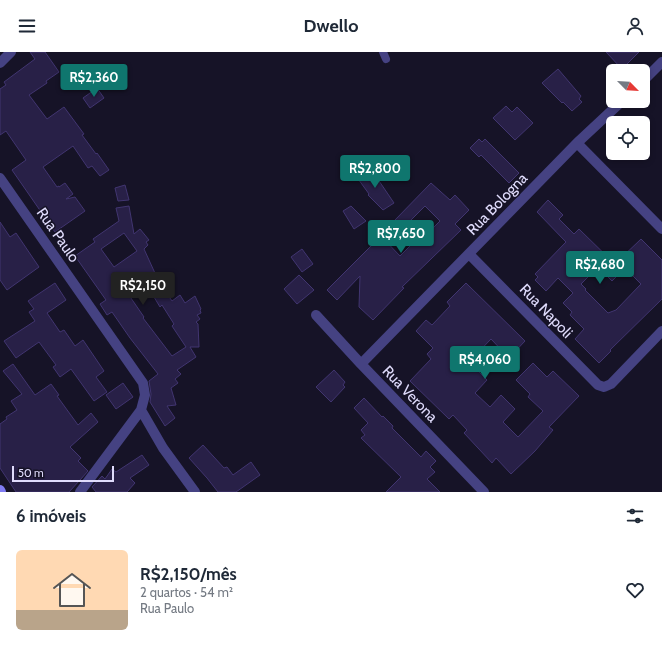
<!DOCTYPE html>
<html lang="pt">
<head>
<meta charset="utf-8">
<style>
  body { margin:0; font-family:Cabin,sans-serif; background:#f2f2f3; color:#1f2937; height:100vh; display:flex; flex-direction:column; font-size:15px; white-space:nowrap }
  * { box-sizing:border-box; margin:0 }
  p { font-size:13px; color:#747a83 }
  .icon { flex:none; width:22px; height:22px; fill:none; stroke:currentColor; stroke-width:2; stroke-linecap:round; stroke-linejoin:round }
  .map { position:relative; height:440px; overflow:hidden }
  .drawer { display:flex; flex-direction:column; background:#fff; flex:1 }
  .drawer>* { flex:none }
  .needle { width:26px; rotate:114deg }
  .fabs { position:absolute; left:606px; top:12px; display:grid; gap:8px }
  .fabs a { display:grid; place-items:center; width:44px; height:44px; border-radius:6px; background:#fff; box-shadow:0 2px 6px #0003; font-size:20px }
  .scale { position:absolute; left:12px; bottom:10px; width:102px; box-sizing:border-box; padding-left:4px; border:2px solid #e0dcfc; border-top:0; font-size:11px; line-height:14px; white-space:nowrap; color:#e0dcfc; -webkit-text-stroke:3px #161327; paint-order:stroke }
  .price { position:absolute; translate:-50% -34px; padding:0 9px; border-radius:4px; background:#0f766e; color:#fff; font-size:13px; line-height:26px; filter:drop-shadow(0 1px 2px #0008) }
  .price::after { content:''; position:absolute; left:50%; top:24px; width:12px; height:9px; margin-left:-6px; background:inherit; clip-path:polygon(0 0,100% 0,50% 100%) }
  .price.current { background:#222; color:#fff }
  ul { padding:0; list-style:none }
  li { display:flex; align-items:center; gap:12px; height:100px; padding:0 16px }
  li+li { border-top:1px solid #e0e1e3 }
  li span { display:grid; place-items:center; flex:none; width:112px; height:80px; border-radius:6px; color:#555 }
  li>.icon { margin-inline-start:auto }
  span .icon { width:48px; height:48px; fill:#fffc; stroke-width:1 }
  li b { font-size:17px }
  h2 { display:flex; justify-content:space-between; align-items:center; height:48px; padding:0 16px; font-size:17px }
  header { display:flex; justify-content:space-between; align-items:center; height:52px; padding:0 16px; background:#fff; font-size:18px; font-weight:800 }
  .map>svg:first-child { display:block }
  .building { fill:#282047; stroke:#413570; fill-rule:evenodd }
  .lines { fill:none; stroke-linecap:round; stroke-linejoin:round }
  .lane { stroke:#454282; stroke-width:8 }
  .street { stroke:#454282; stroke-width:10 }
  .secondary { stroke:#807cf3; stroke-width:10 }
  .labels { text-anchor:middle; dominant-baseline:central; stroke-width:3; stroke-linejoin:round; paint-order:stroke }
  .street-label { font-size:15px; fill:#e0dcfc; stroke:#161327 }
</style>
</head>
<body>
<header><svg class="icon" aria-label="menu" viewBox="0 0 24 24"><path d="M4 6h16M4 12h16M4 18h16"/></svg>Dwello<svg class="icon" aria-label="person" viewBox="0 0 24 24"><circle cx="12" cy="8" r="4"/><path d="M4 21q1-7 8-7t8 7"/></svg></header>
<div class="map">
<svg width="662" height="440" viewBox="0 0 662 440">
  <rect width="100%" height="100%" fill="#161327"/>
  <path class="building" d="M30 0H45L59 20 46 29 47 31 29 43 47 67 64 55 84 82 82 83 96 102 97 101 109 118 100 124 92 114 88 116 73 94 43 115 57 135 59 134V135L65 131 73 142 66 147 75 145 85 159 55 180 12 118 26 108 6 79 0 83V37L6 33 4 30 35 7Z
    M606 0H639L623 16 622 14 621 16Z
    M558 17 581 44 579 47 582 50 572 59 563 50 562 51 542 31Z
    M97 36 104 46 90 56 83 46Z
    M506 54 512 60 517 55 533 71 515 88 493 66Z
    M479 87 482 90 485 87 519 121 509 131 481 103 479 105 470 96Z
    M366 117 370 123 373 120 394 151 383 158 368 143 369 142 356 124Z
    M431 131 450 148 455 143 469 158 455 172 461 178 402 235 404 236 373 268 359 255 360 224 337 248 327 238 381 184 400 204 414 190 417 192 440 169 425 154 402 177 394 169Z
    M125 133 129 148 118 149 115 136Z
    M548 148 563 163 559 167 574 182 579 177 622 219 612 229 598 215 581 232 586 237 585 238 608 261 616 258 641 232 618 209 641 187 662 208V247L610 298 611 299 599 311 575 287 584 277 570 263 572 260 563 251 573 241 558 226 546 239 535 228 538 225 535 222 566 190 537 160Z
    M129 154 134 182 140 177 149 188 146 190 148 193 144 197 159 230 172 249 180 243 185 251 195 244 201 257 200 258 201 261 197 263 200 267 196 270 198 272 199 295H190L196 305 177 318 181 322 175 327 178 331 171 336 176 353 167 354 175 366 165 374 150 350 151 342 149 329 158 322 130 286 112 260 107 263 100 252 106 248 75 204 95 190 93 187 119 169 116 156ZM124 181 137 199 114 215 101 197ZM142 225 160 255 162 253 174 272 172 274 186 295 172 304 143 266 144 265 124 236Z
    M351 154 366 169 354 177 343 159Z
    M0 170 10 185 16 181 39 215 7 238 0 228Z
    M302 197 313 212 302 220 291 205Z
    M299 223 314 238 297 252 284 237Z
    M55 231 66 248 47 261 60 280 64 278 75 294 83 288 104 319 96 325 107 340 94 349 71 317 60 325 53 315 56 313 39 290 16 306 4 289 35 269 29 260 34 257 28 249Z
    M466 231 525 289 509 306 491 287 469 310 487 328 475 341 490 355 501 343 515 357 503 370 518 385 543 359 528 345 530 342 516 328 533 311 547 325 553 319 579 344 549 375 553 378 535 399 511 422 496 406 492 411 464 381 467 378 453 363 449 367 410 329 431 307 427 302 433 296 416 279 426 268 432 273 450 254 447 250Z
    M13 312 35 343 51 332 59 343 57 344 78 373 91 361 98 370 70 395 81 406 78 409 88 419 80 428 69 440H16L0 416V372L7 367 6 365 17 358 11 349 22 342 3 319Z
    M334 318 345 330 343 333 345 335 331 350 316 335Z
    M123 331 133 345 116 357 106 343Z
    M364 346 382 365 383 364 393 374 392 376 421 405 426 399 436 409 430 415 435 420 427 427 440 440H386L401 425 361 386 365 383 361 378 368 371 354 356Z
    M203 393 224 416 227 415 233 423 251 410 260 423 236 440H218L207 426 189 406Z
    M142 403 149 413 130 426 135 431 127 440H96L92 435 102 424 105 427 112 417 116 420Z"/>
  <g class="lines">
    <path class="lane" d="M383 0 386 7"/>
    <path class="street" d="M0 11 11 0
      M643 29 662 10
      M577 91 662 177
      M0 126 143 331 145 343 141 358 163 396 195 440
      M469 202 598 333 604 335 611 332 662 279
      M316 263 361 312 484 440
      M361 312 577 91 622 49
      M80 440 141 358"/>
    <path class="secondary" d="M0 438 1 440"/>
  </g>
  <g class="labels">
    <g class="street-label">
      <text transform="translate(497 152) rotate(-46)">Rua Bologna</text>
      <text transform="translate(58 183) rotate(55)">Rua Paulo</text>
      <text transform="translate(546 259) rotate(46)">Rua Napoli</text>
      <text transform="translate(410 342) rotate(46)">Rua Verona</text>
    </g>
  </g>
</svg>
<div class="fabs">
<a><svg class="needle" viewBox="-14 -14 28 28"><path d="M0-13l5 13h-10z" fill="#e53935"/><path d="M0 13l5-13h-10z" fill="#747a83"/></svg></a>
<a><svg class="icon" aria-label="locate" viewBox="0 0 24 24"><circle cx="12" cy="12" r="6"/><path d="M12 2v4M12 18v4M2 12h4M18 12h4"/></svg></a>
</div>
<div class="scale">50 m</div>
<b class="price" style="left:94px;top:46px">R$2,360</b>
<b class="price" style="left:375px;top:137px">R$2,800</b>
<b class="price" style="left:401px;top:202px">R$7,650</b>
<b class="price" style="left:600px;top:233px">R$2,680</b>
<b class="price current" style="left:143px;top:254px">R$2,150</b>
<b class="price" style="left:485px;top:328px">R$4,060</b>
</div>
<section class="drawer">
<h2>6 imóveis<svg class="icon" aria-label="filters" viewBox="0 0 24 24"><path d="M4 7h16M4 17h16"/><circle cx="9" cy="7" r="2"/><circle cx="15" cy="17" r="2"/></svg></h2>
<ul>
<li><span style="background:linear-gradient(#ffd9b3 75%,#b9a48a 0)"><svg class="icon" aria-label="home" viewBox="0 0 24 24"><path d="M3 11l9-7 9 7M6 9v11h12V9"/></svg></span><div><b>R$2,150/mês</b><p>2 quartos · 54 m²</p><p>Rua Paulo</p></div><svg class="icon" aria-label="heart" viewBox="0 0 24 24"><path d="M12 20l-8-8c-3-5 5-10 8-4 3-6 11-1 8 4z"/></svg></li>
</ul>
</section>
</body>
</html>
